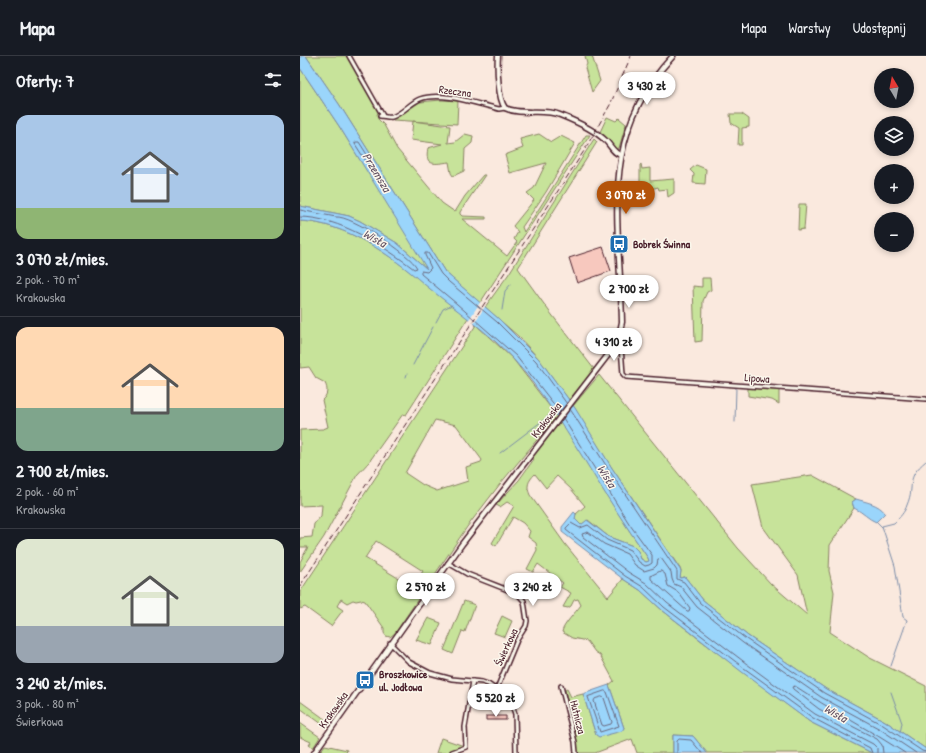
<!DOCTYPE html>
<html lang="pl">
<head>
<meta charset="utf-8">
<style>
  body { margin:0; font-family:"Patrick Hand",sans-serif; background:#242831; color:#f1f3f6; height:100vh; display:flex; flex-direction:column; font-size:15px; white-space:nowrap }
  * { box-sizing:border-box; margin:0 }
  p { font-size:13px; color:#9ea1a6 }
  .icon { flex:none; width:22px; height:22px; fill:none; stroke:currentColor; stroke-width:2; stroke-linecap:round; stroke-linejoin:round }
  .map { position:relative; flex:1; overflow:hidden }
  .side { display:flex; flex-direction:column; background:#171b24; width:300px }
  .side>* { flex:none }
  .needle { width:26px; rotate:350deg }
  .buttons { position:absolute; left:574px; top:12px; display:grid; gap:8px }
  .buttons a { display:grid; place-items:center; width:40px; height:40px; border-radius:50%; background:#171b24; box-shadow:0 2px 6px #0003; font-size:20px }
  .price { position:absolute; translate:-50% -34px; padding:0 9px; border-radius:14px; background:#fff; color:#222; font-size:13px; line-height:26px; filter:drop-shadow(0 1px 2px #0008) }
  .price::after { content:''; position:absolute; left:50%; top:24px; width:12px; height:9px; margin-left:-6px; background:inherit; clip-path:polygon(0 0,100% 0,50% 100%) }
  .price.active { background:#b45309; color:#fff }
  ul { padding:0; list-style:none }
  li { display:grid; align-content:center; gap:8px; height:212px; padding:0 16px }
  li+li { border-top:1px solid #363941 }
  li span { display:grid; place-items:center; height:124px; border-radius:12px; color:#555 }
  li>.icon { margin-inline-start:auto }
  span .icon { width:72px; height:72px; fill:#fffc; stroke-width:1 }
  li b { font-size:17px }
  h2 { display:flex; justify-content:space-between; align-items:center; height:48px; padding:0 16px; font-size:17px }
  header { display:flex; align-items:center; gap:24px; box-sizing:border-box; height:56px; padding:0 20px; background:#171b24; border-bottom:1px solid #363941 }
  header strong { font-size:19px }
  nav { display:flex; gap:22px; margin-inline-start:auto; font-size:14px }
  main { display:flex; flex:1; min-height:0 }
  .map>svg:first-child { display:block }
  .green { fill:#c7e39a; stroke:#888162; fill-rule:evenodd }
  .water { fill:#9ad5fb; stroke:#7a8ca8 }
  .pier { fill:#fae9de }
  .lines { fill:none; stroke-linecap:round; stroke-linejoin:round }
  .shore { stroke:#6a687e; stroke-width:1 }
  .stream { stroke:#7a8ca8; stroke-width:1 }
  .building { fill:#f7c8be; stroke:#4a1f2b }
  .minor-casing { stroke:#4a1f2b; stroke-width:6 }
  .tertiary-casing { stroke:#4a1f2b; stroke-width:7 }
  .minor { stroke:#fbf7ec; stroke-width:3 }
  .tertiary { stroke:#fbf7ec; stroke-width:4 }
  .rail { stroke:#4a1f2b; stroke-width:1; stroke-dasharray:6 3; stroke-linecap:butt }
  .labels { text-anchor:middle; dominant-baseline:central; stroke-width:3; stroke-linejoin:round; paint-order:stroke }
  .street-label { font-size:11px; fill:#4a1f2b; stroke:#fbf7ec }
  .poi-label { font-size:11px; font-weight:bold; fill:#4a1f2b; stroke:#fbf7ec; text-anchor:start }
  .water-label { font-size:12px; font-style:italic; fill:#5e4c5f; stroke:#fbf7ec }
</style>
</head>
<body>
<header>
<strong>Mapa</strong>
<nav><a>Mapa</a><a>Warstwy</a><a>Udostępnij</a></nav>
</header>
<main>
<section class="side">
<h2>Oferty: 7<svg class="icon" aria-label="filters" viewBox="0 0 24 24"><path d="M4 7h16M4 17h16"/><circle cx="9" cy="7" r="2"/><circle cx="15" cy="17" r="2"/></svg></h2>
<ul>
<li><span style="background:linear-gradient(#a9c7e8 75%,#8fb573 0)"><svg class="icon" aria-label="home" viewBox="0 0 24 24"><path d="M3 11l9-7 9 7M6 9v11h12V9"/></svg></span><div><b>3 070 zł/mies.</b><p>2 pok. · 70 m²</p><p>Krakowska</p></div></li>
<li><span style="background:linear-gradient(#ffd9b3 65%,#7fa58c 0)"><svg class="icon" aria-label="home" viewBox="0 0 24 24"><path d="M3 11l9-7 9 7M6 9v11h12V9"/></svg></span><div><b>2 700 zł/mies.</b><p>2 pok. · 60 m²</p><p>Krakowska</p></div></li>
<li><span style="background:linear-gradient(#dfe7d0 70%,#9aa5b1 0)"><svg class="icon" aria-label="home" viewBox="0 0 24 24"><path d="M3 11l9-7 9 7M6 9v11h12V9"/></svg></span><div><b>3 240 zł/mies.</b><p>3 pok. · 80 m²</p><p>Świerkowa</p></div></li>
</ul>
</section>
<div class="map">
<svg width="626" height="697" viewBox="0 0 626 697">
  <rect width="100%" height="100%" fill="#fae9de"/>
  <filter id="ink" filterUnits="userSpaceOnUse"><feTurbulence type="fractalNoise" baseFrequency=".025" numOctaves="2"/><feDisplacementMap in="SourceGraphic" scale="8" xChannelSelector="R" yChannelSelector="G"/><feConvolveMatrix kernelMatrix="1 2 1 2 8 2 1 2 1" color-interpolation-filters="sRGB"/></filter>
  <g filter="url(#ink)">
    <path class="green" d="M6 0H48L80 56 77 58 78 63 84 69 97 93 142 147 155 156 165 140 183 119H185L160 156V158L162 160 186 161V163H162L207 200 217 186 214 183 218 176 213 170 234 144 227 137 234 132 246 107 210 117 205 99 223 92 220 83 239 78 251 86 261 80 275 87 246 136 222 171 224 176 286 79H290L180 247 145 216 39 48Z
      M285 0H292L300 25 292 36 285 12 287 8Z
      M0 12 39 70 127 211V213L97 187 60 165 49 160 0 150Z
      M141 44 158 45 157 68 93 64 120 46Z
      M430 58H442L449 63V71L442 72V89H438L439 72 431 67Z
      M307 61 316 65 319 62 326 68 319 92 317 93H314L300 76Z
      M113 65 150 70 148 87 155 86 165 78 173 80 172 87 165 93 164 115 153 120 151 117 149 106C135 108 124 111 128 92L142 88 111 84Z
      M294 83 297 86 218 212 249 255 294 313 269 344 239 303 219 281 185 251 208 219Z
      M341 108 342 113 350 112V125L374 123V137L368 141 367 133 359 134 358 131 320 142 321 136 340 129V109Z
      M396 109 406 113 405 128 393 127 394 118 390 114Z
      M499 148H506L504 173 498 174Z
      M0 165C46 167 91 199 125 228 139 240 154 250 168 262L106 359 103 358 69 406 57 419 24 481 0 516V506L8 491H0V482L12 481 14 468 21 460 22 449 0 450V374L23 373 28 371 22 344C28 339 28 333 25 327L16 322 9 311 0 312Z
      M402 222H410L411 234 407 236 403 245 402 285 395 286 393 230 402 231Z
      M176 269 213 303 257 360 200 428 167 471 95 577 90 581 86 580 84 577V572L65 545 61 544 56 545 53 544 47 547 41 543 37 550 43 554 31 570 5 551 0 553V536ZM135 364 156 369 182 404 181 406 166 411 168 425 137 435 123 429 105 417ZM76 485 123 515 113 531 65 502Z
      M299 319 438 492 471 528 507 559 498 519 463 471 452 428 512 419 556 443 552 446 554 452 530 489 529 515 534 536 530 576 570 602 626 630V693L585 665 526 633 448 580 403 544 385 521 380 522 381 514 312 412 273 350Z
      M448 332 479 334V348L472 344 448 340Z
      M261 365 327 471 348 502 349 505 346 506 341 503 338 495 333 490 309 481 288 464 281 469 274 463 276 458 285 450 271 433 257 420 246 432 235 418C228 425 226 430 230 439L265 488 308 541 323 523 340 534 362 554 399 583 510 666 572 697H407L393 680 373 679V697H337L332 683 295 697H278L265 634 267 633 271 641 283 638 296 679 324 672 309 629 314 625 300 599 295 596 287 585 272 582 262 576C263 569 275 557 281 549L278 543 274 544 271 550 268 552 263 551 271 537 260 531 263 527 238 508 233 516 227 513 237 494 236 487 228 481 230 475 223 467 213 461 196 490 192 487 214 450 207 446 200 451 196 449 219 424 234 403 232 401Z
      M164 545 175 549 165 576 162 575 153 598 144 594Z
      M202 560 212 565 205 581 194 577Z
      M128 562 141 567 132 589 116 584Z
      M0 645 29 666 26 671 0 652Z
      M0 667 20 681 13 692 9 689 11 686 0 681Z
      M141 682 164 690 149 697H136Z
      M25 689 47 694 46 697H19Z"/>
    <path class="water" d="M0 0H6L39 48 145 216 199 263 239 303 275 352 312 412 381 515 380 522 385 521 403 544 448 580 526 633 585 665 626 693V697H572L510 666 442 616 362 554 340 534 323 523 262 476V471L274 456 276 458 275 463 281 469 287 464 309 481 333 490 338 495 341 503 346 506 349 505 348 502C325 469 303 435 282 400 261 367 241 334 214 304 188 275 154 253 124 228 91 199 46 167 0 165V150L49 160 60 165 97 187 127 213 39 70 0 12Z
      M556 443C566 446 579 448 585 457L576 466C568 463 563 456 554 452L552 446Z
      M309 629 324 672 322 675 299 681 296 679 283 638Z
      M373 679 393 680 407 697H373Z"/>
    <path class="pier" d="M181 245 186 249 173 269 168 265Z"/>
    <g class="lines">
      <path class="shore" d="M56 86H59L75 111 74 114 71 113 55 88Z
        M0 154 36 161C50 159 111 198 117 212L114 213C84 190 39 161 0 161
        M270 353 309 414 377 515V523L384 526 400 547 446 583 524 637 583 669 622 695 626 696
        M260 356 216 300 157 248 121 218V215L127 216 131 212 125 199V197H128L141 218 149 226 197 266 236 305 267 348
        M263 362 330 469 352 499V507L349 509 345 510 339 506 330 494 307 484 288 469 280 472 271 467 266 472V474L325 520 343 531 364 551 444 612 513 662 570 692 572 697
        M361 515 365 518 368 530 378 536 390 552 389 555H387L351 523V520Z
        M305 635 307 636 319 670 300 676 288 641Z
        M302 641 304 642 312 666 311 668 304 670 302 669 294 645 295 643Z
        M377 697V685L379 683 391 684 402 697
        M577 697V692L573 688 515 658 447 608 367 547 346 527 328 516 283 481 282 478 288 476 304 488 327 498 335 509 344 515 354 512 357 509 358 503 361 502 371 516 372 523 374 528 381 531 397 551 443 587 521 641 580 673 616 697
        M583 697 582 689 577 683 519 653 493 633 492 631 495 630C530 654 569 673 605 697"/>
      <path class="stream" d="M202 254 205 235 211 228
        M136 266 143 253 152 249
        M113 309 133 271
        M106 321 107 318
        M435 366 436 332
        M200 397 246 362 253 355
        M577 466 582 471
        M591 610 607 564 603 561 595 510 582 470 594 467C599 462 605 456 607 449 616 428 604 423 626 405
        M591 636 602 667 600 677"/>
    </g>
    <path class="building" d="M303 191 311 215 277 227 269 202Z
      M186 660H206V664H186Z"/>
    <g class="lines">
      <g class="minor-casing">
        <path id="minor" d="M49 0 83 60
          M80 60C84 60 88 62 92 61 102 58 110 47 120 43 142 35 177 48 199 53L205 52
          M317 285 321 291 323 318 326 321 626 343
          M148 507 167 518 218 538 224 545 227 565 226 570 217 584 198 630 195 633
          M90 587 109 606 130 617 152 623 182 626 188 628 195 633 213 652 215 658 216 697
          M261 630 275 686 276 697
          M152 696 166 691 165 671 173 625"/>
      </g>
      <g class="tertiary-casing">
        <path id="tertiary" d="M198 0C197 12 198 43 205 52 222 60 243 52 260 59 275 65 294 73 306 85 311 90 314 98 321 99
          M14 697 162 488 315 290 319 280 322 266C320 167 297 80 373 0"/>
      </g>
      <use href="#minor" class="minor"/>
      <use href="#tertiary" class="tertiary"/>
      <path class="rail" d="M0 530 284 95 310 49 331 0"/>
    </g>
  </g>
  <defs>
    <g id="bus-square" transform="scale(1)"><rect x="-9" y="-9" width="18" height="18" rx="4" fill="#1f6fb2" stroke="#fbf7ec"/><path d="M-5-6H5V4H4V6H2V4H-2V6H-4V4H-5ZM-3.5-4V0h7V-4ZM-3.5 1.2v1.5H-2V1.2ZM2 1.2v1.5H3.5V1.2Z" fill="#fff"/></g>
  </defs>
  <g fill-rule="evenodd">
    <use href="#bus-square" x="319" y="188"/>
    <use href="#bus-square" x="65" y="624"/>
  </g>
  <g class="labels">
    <g class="street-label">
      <text transform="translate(155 35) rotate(8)">Rzeczna</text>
      <text transform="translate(457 322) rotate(4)">Lipowa</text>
      <text transform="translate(246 364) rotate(-52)">Krakowska</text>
      <text transform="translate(206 591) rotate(-65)">Świerkowa</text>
      <text transform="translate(33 654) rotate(-55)">Krakowska</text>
      <text transform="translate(278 661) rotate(76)">Hutnicza</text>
    </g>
    <g class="poi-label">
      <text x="333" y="188">Bobrek Świnna</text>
      <text x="79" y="618">Broszkowice<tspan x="79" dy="13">ul. Jodłowa</tspan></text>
    </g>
    <g class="water-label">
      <text transform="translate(77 116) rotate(59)">Przemsza</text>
      <text transform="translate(75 182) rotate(29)">Wisła</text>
      <text transform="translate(307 420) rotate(58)">Wisła</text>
      <text transform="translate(536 657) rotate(30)">Wisła</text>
    </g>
  </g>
</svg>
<div class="buttons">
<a><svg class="needle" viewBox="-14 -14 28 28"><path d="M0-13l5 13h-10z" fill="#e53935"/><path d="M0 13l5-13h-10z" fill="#9ea1a6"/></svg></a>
<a><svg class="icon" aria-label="layers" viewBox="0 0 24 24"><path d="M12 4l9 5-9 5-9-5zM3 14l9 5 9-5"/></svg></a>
<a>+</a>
<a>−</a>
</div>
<b class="price" style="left:347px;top:50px">3 430 zł</b>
<b class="price active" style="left:326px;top:159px">3 070 zł</b>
<b class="price" style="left:329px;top:253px">2 700 zł</b>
<b class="price" style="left:314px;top:306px">4 310 zł</b>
<b class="price" style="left:126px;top:551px">2 570 zł</b>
<b class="price" style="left:233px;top:551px">3 240 zł</b>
<b class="price" style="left:196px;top:662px">5 520 zł</b>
</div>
</main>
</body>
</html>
